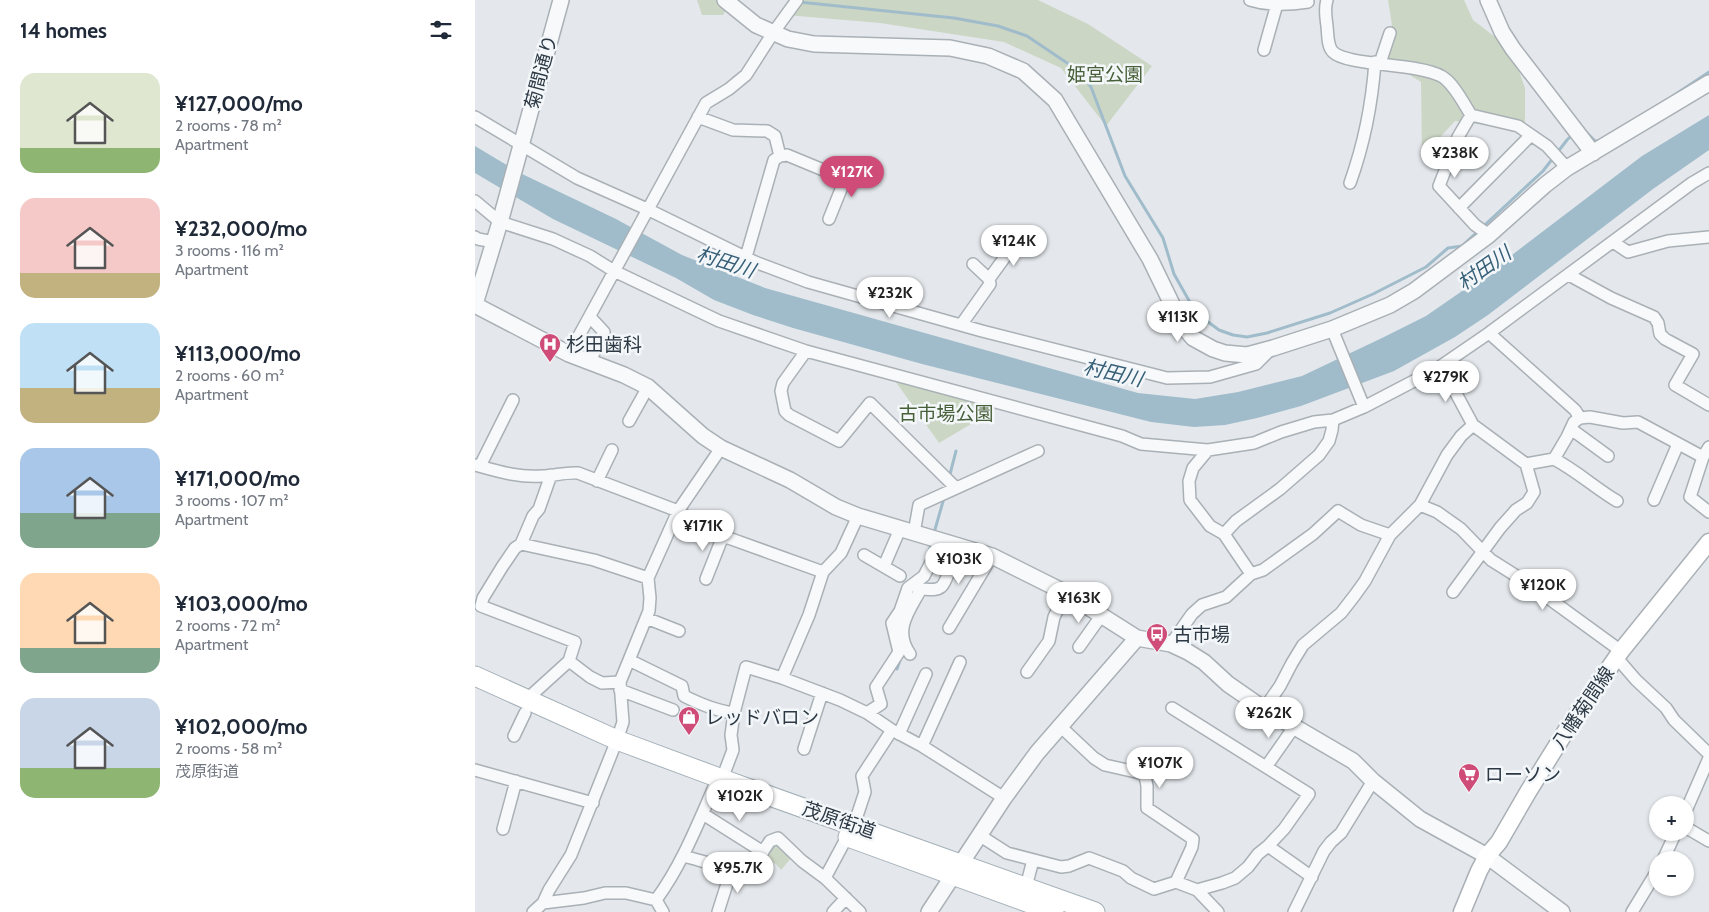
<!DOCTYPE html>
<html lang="en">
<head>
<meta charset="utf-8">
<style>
  body { margin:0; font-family:Cabin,"Noto Sans JP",sans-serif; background:#f6f6f7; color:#1f2937; height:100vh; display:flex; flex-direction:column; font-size:19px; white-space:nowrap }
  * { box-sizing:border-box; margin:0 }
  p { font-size:16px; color:#747a83 }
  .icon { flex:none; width:28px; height:28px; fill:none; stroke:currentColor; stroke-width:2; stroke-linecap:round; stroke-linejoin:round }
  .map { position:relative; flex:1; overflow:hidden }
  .panel { display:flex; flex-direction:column; background:#fff; width:475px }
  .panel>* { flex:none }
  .fabs { position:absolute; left:1174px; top:796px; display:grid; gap:10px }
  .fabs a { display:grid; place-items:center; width:45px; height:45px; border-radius:50%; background:#fff; box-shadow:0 1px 4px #0004; font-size:25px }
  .price { position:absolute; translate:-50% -42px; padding:0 11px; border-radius:18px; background:#fff; color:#222; font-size:16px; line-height:32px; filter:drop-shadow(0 1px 2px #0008) }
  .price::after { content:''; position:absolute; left:50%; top:30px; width:15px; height:11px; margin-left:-8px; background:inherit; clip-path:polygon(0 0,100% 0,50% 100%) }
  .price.current { background:#ce4c77; color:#fff }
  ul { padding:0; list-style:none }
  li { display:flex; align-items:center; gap:15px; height:125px; padding:0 20px }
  li span { display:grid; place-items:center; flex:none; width:140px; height:100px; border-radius:15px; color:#555 }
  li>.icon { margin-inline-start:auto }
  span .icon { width:60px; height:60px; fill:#fffc; stroke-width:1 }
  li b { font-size:21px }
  h2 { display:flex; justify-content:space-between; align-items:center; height:60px; padding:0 20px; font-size:21px }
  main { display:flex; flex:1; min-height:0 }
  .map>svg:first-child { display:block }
  .green { fill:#ccd6c5 }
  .water { fill:#a0bccb }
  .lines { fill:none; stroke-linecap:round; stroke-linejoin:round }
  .stream { stroke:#a0bccb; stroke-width:3 }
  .minor-casing { stroke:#a9b0b6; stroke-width:14 }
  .tertiary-casing { stroke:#a9b0b6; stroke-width:18 }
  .secondary-casing { stroke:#a9b0b6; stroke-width:19 }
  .primary-casing { stroke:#a3afb7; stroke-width:21 }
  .minor { stroke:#f7f9fa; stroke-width:11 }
  .tertiary { stroke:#f7f9fa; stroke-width:15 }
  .secondary { stroke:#fff; stroke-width:16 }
  .primary { stroke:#fff; stroke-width:19 }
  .labels { text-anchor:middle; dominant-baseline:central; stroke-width:5; stroke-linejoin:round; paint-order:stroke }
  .street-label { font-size:19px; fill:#2c3944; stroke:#f4f7f9 }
  .park-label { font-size:19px; fill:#476039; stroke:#f4f7f9 }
  .poi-label { font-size:19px; fill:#2c3944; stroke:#f4f7f9; text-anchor:start }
  .water-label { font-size:20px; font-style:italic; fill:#365f78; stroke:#f4f7f9 }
</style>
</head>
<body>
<main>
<section class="panel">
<h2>14 homes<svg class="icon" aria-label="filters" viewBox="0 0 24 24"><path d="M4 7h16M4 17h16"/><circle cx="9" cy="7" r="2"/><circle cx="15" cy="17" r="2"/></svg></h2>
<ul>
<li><span style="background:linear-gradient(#dfe7d0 75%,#8fb573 0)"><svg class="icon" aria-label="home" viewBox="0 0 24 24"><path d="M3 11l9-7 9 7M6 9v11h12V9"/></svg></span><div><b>¥127,000/mo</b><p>2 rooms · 78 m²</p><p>Apartment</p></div></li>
<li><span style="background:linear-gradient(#f6c9c9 75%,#c2b280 0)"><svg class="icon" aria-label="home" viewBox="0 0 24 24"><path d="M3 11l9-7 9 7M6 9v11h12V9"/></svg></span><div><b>¥232,000/mo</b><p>3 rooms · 116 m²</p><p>Apartment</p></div></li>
<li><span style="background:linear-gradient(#bfe0f5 65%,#c2b280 0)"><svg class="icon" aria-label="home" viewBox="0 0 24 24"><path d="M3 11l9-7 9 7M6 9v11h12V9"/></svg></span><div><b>¥113,000/mo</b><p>2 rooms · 60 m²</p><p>Apartment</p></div></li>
<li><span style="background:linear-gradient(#a9c7e8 65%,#7fa58c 0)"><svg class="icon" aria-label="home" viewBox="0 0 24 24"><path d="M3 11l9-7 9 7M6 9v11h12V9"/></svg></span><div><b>¥171,000/mo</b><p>3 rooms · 107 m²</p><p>Apartment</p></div></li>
<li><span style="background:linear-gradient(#ffd9b3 75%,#7fa58c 0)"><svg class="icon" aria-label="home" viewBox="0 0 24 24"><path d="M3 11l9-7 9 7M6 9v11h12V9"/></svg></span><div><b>¥103,000/mo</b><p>2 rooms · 72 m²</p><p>Apartment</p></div></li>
<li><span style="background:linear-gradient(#c9d6e8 70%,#8fb573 0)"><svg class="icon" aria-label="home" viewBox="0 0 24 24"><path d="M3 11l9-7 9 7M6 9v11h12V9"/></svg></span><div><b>¥102,000/mo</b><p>2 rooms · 58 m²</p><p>茂原街道</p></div></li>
</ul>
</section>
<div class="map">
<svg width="1234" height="912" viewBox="0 0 1234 912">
  <rect width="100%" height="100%" fill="#e4e8ec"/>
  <path class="green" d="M222 0H257L248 15H227Z
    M322 0H563L613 24 677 66 631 126 586 68 529 42 405 23 311 15Z
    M913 0H989L998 20 1028 43 1038 55 1050 88V124L1024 127 980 121 947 157 946 82 904 56 917 25Z
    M416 375 528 405 464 443Z
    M303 845 317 857 306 870 301 864 286 858 298 846Z"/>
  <path class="water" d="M1234 115V150L1178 189 1013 315 980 337 919 371 826 406 782 418 750 425 719 427 676 422 447 364 318 328 278 315 239 300 201 278 78 219 0 173V146L45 173 141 219 207 255 290 288 663 393 720 399 763 392 827 376 907 338 951 316 1016 271 1167 156Z"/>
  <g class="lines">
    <path class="stream" d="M324 2 479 18 523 26 552 36 604 71 616 87 650 176 688 238 699 274 721 313 744 330 758 335 772 337 792 333 855 313 898 294 951 267 973 248 987 246 1068 171 1092 140 1098 134
      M1198 96 1234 72
      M1110 131 1120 141H1125
      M474 478 481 451
      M459 533 469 498
      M452 560 457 541
      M422 669 425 660"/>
    <g class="minor-casing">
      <path id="minor" d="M775 0C794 6 814 5 833 2
        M852 0C849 9 851 17 852 26 853 34 852 46 858 52 872 66 942 63 966 76 978 82 989 104 996 115L1043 126 1072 146 1092 168
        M789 50 802 4
        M905 63 915 33
        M996 115 983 137 964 186 1000 225 1014 235
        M0 117 102 178 172 209 280 262 333 282 507 331 692 378 735 377 781 364 796 349
        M223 117 258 130 292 131 300 136 305 156
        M875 183C889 144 897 104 900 62
        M0 201 25 222 78 239 115 256 139 271 244 321 331 351 647 436 666 444 733 450 779 443 806 432 839 422 858 420 889 407 960 370 1014 333 1217 183 1234 173
        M984 208 1056 135
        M354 219 375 167
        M0 237 3 239 19 242
        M1138 242 1153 252 1193 241 1234 237
        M271 257 299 160 305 156 312 155 370 179
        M1094 275 1136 298 1179 317 1183 323 1185 334 1190 339 1218 354 1200 385 1234 405
        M514 279 543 239
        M486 325 515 284 514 279 498 264
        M857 329 889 407
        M1014 333 1100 410 1105 418
        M331 351 308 383 306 391 310 411 314 415 364 441 395 403 481 488
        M94 354 231 103 254 89 271 75 298 33 322 0
        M114 363 129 332 115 317
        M960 370 976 384 998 425
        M154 421 173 387
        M1096 429 1133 456
        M1234 447 1228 457 1215 497 1234 512
        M733 450 718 468 714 481 715 500 735 526 749 534 776 574
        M1079 459C1102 471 1120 488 1142 501
        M0 465C22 471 44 478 67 476 79 476 90 472 103 473L203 511 231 529 248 536 348 572
        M5 466 38 400
        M122 481 137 450
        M1179 500 1203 444
        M945 505 962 512 986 529 1016 560 1054 584 1146 651
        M439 533 444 505 563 451
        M749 534 761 521 805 489 844 455 854 441 857 430 858 420
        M46 544 119 560 173 578
        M389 555 425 576
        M409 566 425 529
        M231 579 248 536
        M978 592 1025 528 1041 510 1052 503 1059 492 1051 464
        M171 618 204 631
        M474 628 517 556
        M696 644 717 614 727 605 751 597 776 574 788 570 838 534 863 511 886 525 915 535
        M604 647 626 616
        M435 654C418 630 434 611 446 589 452 589 461 591 466 587 473 581 479 553 482 544
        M1142 658 1161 680 1191 708 1199 720 1234 754
        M154 660 207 686 209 696C225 704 241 711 259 713L271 667 307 678 365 700 392 713 417 730 447 746 529 798
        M94 661 115 677 127 683 145 682
        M552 672 574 641 579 617 591 593
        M307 678 334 615 348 572 366 553 383 516
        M145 690 198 710
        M51 700 94 661 100 642 6 606 8 598 27 567 40 548 46 544 58 516 64 509 76 475
        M789 709 805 686 817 663 828 645 866 613 880 595 890 581 915 535 945 505 972 455 986 436 998 425 1051 464 1079 459 1092 437 1099 422 1105 418 1115 417 1148 423 1163 422 1228 457
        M392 713 406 704 401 687 424 652 417 623 425 611 433 588 449 576 467 541
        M585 726 619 758 630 765 665 773 670 776 672 786V808L718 839 717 847 701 882
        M424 734 451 674
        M39 736 50 713
        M447 746 485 662
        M329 749 347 693
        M791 767 819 727
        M0 770 118 803
        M1210 813 1234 758
        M228 814 288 852
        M379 825 390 792 387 776 417 730
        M1210 827 1234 841
        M28 829 41 781
        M504 835 532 853 586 867 594 866 614 858 648 871 656 878 679 889 701 882 722 890 747 883 760 878 773 867 783 854 793 846 809 829 834 794 697 708
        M793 846 837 877
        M208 856C246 865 270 882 295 841L303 838 327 861 350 878 385 912
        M1188 860 1201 832
        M350 878 372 837
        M551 887 558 860
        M722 890 743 912
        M181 900 188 912
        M68 903 109 898 130 893H151L181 900C206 866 222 826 239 787L247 779 258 750 256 735 259 713
        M58 912 68 903 74 890 96 855 142 740 148 722 145 682 174 611 175 598 173 578 203 511 246 448
        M243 912 257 868
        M358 912 371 898
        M819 912 849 851 856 842 866 833 898 781
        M1157 912 1182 871"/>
    </g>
    <g class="tertiary-casing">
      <path id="tertiary" d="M250 0 281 25 313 39 339 44 475 48 513 56 548 71 580 100 675 259 707 325 718 338 738 349 750 353 772 355 798 348 857 329 915 305 939 291 1014 235 1070 185 1092 168 1234 83
        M1013 0 1027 32 1038 49 1118 153
        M0 304 25 222 86 0
        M0 305 94 354 149 375 173 387 228 436 246 448 315 480 361 507 383 516 517 556 591 593 662 638 696 644 713 652 729 662 753 684 789 709 878 761 898 781 945 819 1012 856 1087 912
        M454 912 529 798 562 753 662 638"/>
    </g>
    <g class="secondary-casing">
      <path id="secondary" d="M987 912 1004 871 1012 856 1024 842 1053 792 1094 726 1146 651 1234 542"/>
    </g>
    <g class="primary-casing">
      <path id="primary" d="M0 676 142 740 247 779 620 912
        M373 837 579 912"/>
    </g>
    <use href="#minor" class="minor"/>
    <use href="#tertiary" class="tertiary"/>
    <use href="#secondary" class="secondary"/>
    <use href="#primary" class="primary"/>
  </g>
  <defs>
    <g id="hospital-pin" transform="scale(1.125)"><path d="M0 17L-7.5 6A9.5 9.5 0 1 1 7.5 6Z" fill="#ce4c77" stroke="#f4f7f9"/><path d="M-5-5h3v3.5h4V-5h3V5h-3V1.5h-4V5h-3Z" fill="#fff"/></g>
    <g id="bus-pin" transform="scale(1.125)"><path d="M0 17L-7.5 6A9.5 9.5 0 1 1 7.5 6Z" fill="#ce4c77" stroke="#f4f7f9"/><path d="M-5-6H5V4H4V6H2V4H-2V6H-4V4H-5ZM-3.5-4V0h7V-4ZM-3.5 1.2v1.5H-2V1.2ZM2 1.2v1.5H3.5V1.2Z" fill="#fff"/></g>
    <g id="shop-pin" transform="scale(1.125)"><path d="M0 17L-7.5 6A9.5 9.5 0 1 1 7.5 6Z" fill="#ce4c77" stroke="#f4f7f9"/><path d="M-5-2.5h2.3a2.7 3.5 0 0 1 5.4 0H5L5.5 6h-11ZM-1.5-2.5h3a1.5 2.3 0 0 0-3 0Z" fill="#fff"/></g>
    <g id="supermarket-pin" transform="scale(1.125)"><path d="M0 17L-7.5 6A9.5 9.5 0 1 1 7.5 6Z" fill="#ce4c77" stroke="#f4f7f9"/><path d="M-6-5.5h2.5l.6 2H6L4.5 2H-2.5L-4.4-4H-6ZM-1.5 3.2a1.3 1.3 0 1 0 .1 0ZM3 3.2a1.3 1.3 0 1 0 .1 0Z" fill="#fff"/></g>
  </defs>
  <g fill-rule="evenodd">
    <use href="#hospital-pin" x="75" y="344"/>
    <use href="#bus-pin" x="682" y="634"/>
    <use href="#shop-pin" x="214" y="717"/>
    <use href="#supermarket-pin" x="994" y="774"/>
  </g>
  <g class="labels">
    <g class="street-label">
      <text transform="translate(66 72) rotate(-75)">菊間通り</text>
      <text transform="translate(1108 708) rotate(-56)">八幡菊間線</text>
      <text transform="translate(364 820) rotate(19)">茂原街道</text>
    </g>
    <g class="park-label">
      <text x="630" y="74">姫宮公園</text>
      <text x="471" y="413">古市場公園</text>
    </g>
    <g class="poi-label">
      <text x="91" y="344">杉田歯科</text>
      <text x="698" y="634">古市場</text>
      <text x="230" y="717">レッドバロン</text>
      <text x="1010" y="774">ローソン</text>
    </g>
    <g class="water-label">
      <text transform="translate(251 262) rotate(18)">村田川</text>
      <text transform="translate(1009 268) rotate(-35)">村田川</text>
      <text transform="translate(638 373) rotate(13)">村田川</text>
    </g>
  </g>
</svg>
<div class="fabs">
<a>+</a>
<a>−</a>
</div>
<b class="price" style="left:980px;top:179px">¥238K</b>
<b class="price current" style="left:377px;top:198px">¥127K</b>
<b class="price" style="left:539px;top:267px">¥124K</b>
<b class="price" style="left:415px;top:319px">¥232K</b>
<b class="price" style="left:703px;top:343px">¥113K</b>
<b class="price" style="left:971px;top:403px">¥279K</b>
<b class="price" style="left:228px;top:552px">¥171K</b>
<b class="price" style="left:484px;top:585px">¥103K</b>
<b class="price" style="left:1068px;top:611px">¥120K</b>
<b class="price" style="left:604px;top:624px">¥163K</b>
<b class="price" style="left:794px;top:739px">¥262K</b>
<b class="price" style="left:685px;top:789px">¥107K</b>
<b class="price" style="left:265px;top:822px">¥102K</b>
<b class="price" style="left:263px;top:894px">¥95.7K</b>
</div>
</main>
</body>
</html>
